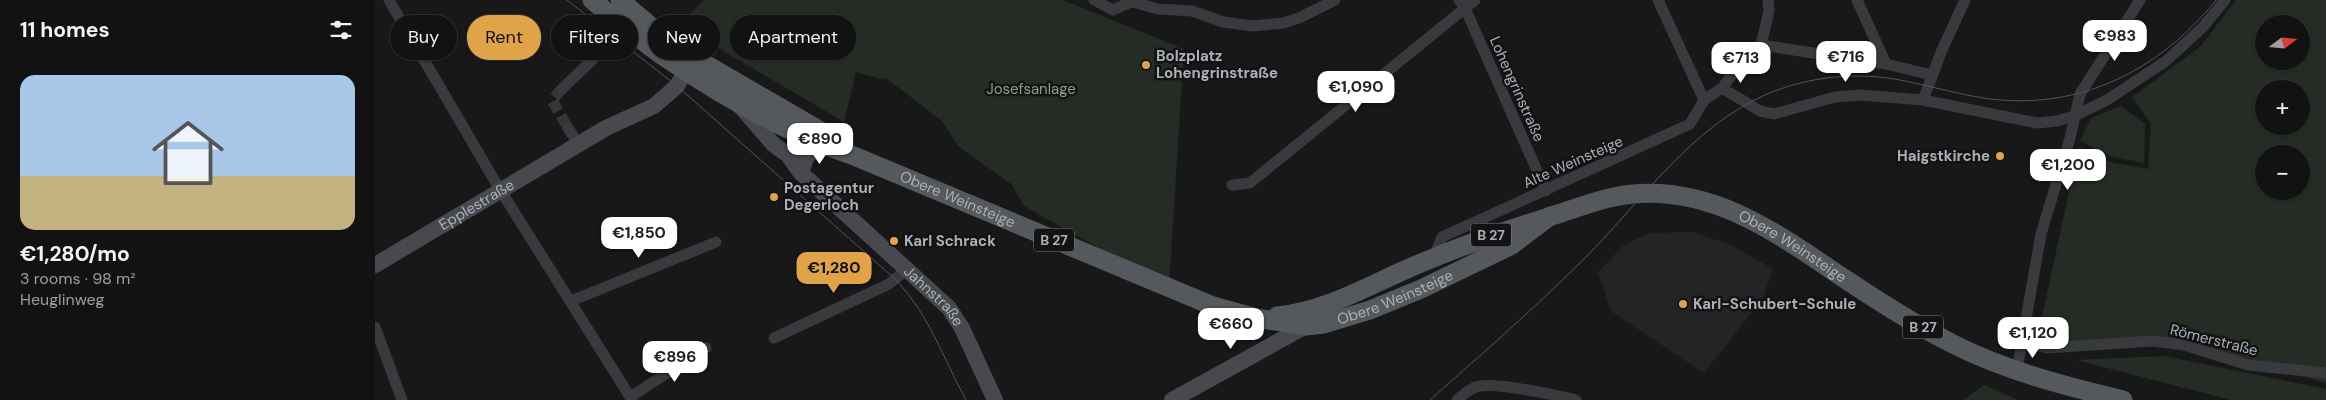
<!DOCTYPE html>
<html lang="en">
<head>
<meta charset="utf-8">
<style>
  body { margin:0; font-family:"DM Sans",sans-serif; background:#1b1b1c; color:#f1f3f6; height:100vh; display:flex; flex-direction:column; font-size:19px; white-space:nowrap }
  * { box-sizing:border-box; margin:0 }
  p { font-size:16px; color:#9c9ea0 }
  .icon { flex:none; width:28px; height:28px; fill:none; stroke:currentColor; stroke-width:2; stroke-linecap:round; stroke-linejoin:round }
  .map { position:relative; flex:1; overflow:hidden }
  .details { display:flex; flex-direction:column; background:#121213; width:375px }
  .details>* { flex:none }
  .banner { position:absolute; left:15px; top:15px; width:475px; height:45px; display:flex; gap:10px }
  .needle { width:32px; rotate:74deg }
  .buttons { position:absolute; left:1880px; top:15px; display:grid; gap:10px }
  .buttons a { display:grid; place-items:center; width:55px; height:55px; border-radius:50%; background:#121213; box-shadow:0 1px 4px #0004,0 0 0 1px #313233; font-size:25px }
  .price { position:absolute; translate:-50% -42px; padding:0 11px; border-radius:10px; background:#fff; color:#222; font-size:16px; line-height:32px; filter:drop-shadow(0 1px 2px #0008) }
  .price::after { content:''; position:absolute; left:50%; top:30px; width:15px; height:11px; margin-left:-8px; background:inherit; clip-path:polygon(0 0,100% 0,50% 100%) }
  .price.current { background:#e1a348; color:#111 }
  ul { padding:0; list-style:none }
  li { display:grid; align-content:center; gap:10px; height:265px; padding:0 20px }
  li+li { border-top:1px solid #313233 }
  li span { display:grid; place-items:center; height:155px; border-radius:15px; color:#555 }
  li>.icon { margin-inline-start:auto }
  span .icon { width:90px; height:90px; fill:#fffc; stroke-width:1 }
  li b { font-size:21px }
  h2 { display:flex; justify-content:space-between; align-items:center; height:60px; padding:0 20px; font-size:21px }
  .tag { padding:0 18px; border-radius:22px; background:#121213; box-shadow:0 1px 4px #0004,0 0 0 1px #313233; font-size:18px; line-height:45px }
  .tag.current { background:#e1a348; color:#111 }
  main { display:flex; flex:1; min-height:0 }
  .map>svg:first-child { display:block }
  .built { fill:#242426 }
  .green { fill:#242c25; fill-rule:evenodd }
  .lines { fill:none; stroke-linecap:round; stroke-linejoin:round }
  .street-tunnel { stroke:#353639; stroke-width:11; stroke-dasharray:11 5.5; stroke-linecap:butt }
  .street { stroke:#393a3e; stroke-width:11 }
  .secondary { stroke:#47494e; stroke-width:16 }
  .primary { stroke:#55585d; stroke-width:19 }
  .tram { stroke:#525459; stroke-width:1 }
  .poi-dot { fill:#e1a348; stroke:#131314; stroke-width:2 }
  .labels { text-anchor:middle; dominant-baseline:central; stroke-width:5; stroke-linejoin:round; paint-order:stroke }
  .shield { fill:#131314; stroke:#7d8187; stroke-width:1 }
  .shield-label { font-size:14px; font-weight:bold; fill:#abb0b8 }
  .poi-label { font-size:15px; font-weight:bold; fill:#abb0b8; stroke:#131314; text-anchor:start }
  .park-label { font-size:15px; fill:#84a184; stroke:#131314 }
  .street-label { font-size:15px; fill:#abb0b8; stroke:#131314 }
</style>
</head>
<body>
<main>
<section class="details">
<h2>11 homes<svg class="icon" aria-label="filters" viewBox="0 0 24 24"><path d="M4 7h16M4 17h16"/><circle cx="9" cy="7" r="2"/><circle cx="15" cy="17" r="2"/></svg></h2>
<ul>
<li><span style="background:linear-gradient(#a9c7e8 65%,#c2b280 0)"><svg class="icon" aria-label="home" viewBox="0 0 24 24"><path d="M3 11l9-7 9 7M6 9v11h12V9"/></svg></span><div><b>€1,280/mo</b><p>3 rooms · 98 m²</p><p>Heuglinweg</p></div></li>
</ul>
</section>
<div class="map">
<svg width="1951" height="400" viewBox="0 0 1951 400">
  <rect width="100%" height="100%" fill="#181819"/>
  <path class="built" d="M1318 232 1356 245 1398 269 1388 298 1329 373 1236 311 1223 272 1249 245 1274 233Z"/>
  <path class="green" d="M329 0H688L809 49 794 287 649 206 636 184 583 146 567 121 511 78 506 79 481 72 469 122 333 42 308 21Z
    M1861 0H1951V383L1804 340 1674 345 1664 331 1704 146 1735 162 1773 169 1776 124 1757 97 1825 47ZM1889 24H1926V61H1889ZM1889 89H1926V126H1889ZM1889 154H1926V191H1889Z
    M1746 106 1770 124 1769 163 1738 157 1705 141 1716 118Z
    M1789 356 1951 389V400H1856L1701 360Z
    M1609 385 1643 400H1588Z"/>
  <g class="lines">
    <path class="street-tunnel" d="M187 89 177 100 193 128"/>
    <path class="street" d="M14 0 121 183 257 400
      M719 0 738 10 756 2
      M751 0 783 9 817 11 848 22 878 26 908 23 924 18 960 0
      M1084 0 1090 8 1171 191
      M1283 0 1329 100
      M1482 0 1511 64
      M1386 45 1511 64 1557 75
      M1386 45 1394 11 1393 0
      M1347 88 1385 111 1399 114 1460 97 1486 95 1548 100 1662 123 1682 121 1699 116 1732 100 1791 61 1828 27 1850 0
      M187 89 221 56
      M1548 100 1567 50 1590 0
      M193 128 203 144
      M857 185 875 183 1100 0
      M1059 257 1067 237 1315 124 1329 100 1347 88 1363 67 1386 45
      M196 301 341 242
      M0 327 27 400
      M399 338 514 284 532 269
      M1661 345 1672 348 1778 341 1809 345 1873 365 1951 373
      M1642 370 1666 234 1695 138 1705 94 1765 0
      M255 397 331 348
      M1082 400C1089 394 1096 387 1105 386 1124 383 1181 395 1201 400"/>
    <g class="secondary">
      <path id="s1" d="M366 107 399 145 413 155 426 173 574 308 587 328 620 400"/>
      <path d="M426 173 431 158 444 144"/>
      <path id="s2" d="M0 265 231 128 279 106 302 86 316 62"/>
      <path d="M797 400 931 326"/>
    </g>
    <g class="primary">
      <path id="s3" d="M217 0C240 19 264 39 288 56 348 97 411 133 479 156L838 306 881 318 931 326 949 324 995 310 1046 289 1137 245 1175 216"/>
      <path d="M245 0 287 36 318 57 444 130 460 142"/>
      <path id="s4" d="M902 316C945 312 984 291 1023 273 1072 251 1122 233 1174 217 1202 208 1228 197 1258 194 1340 187 1403 234 1467 277 1503 301 1540 325 1578 344 1631 371 1690 386 1748 400"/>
    </g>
    <path class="tram" d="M192 0 302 86 520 279C554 314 568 358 591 400
      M1055 400C1108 353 1162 306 1212 256 1268 199 1316 128 1390 95 1434 76 1483 71 1530 81 1556 86 1582 94 1608 98 1702 112 1783 72 1841 0"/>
  </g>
  <g class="poi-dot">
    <circle cx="771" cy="65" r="5"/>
    <circle cx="1625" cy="156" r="5"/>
    <circle cx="399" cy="197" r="5"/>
    <circle cx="519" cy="241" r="5"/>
    <circle cx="1308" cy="304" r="5"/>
  </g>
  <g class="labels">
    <g class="shield">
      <rect x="1096" y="223.5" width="40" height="23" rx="4"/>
      <rect x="659" y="228.5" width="40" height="23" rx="4"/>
      <rect x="1528" y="315.5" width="40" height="23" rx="4"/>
    </g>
    <g class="shield-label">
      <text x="1116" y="235">B 27</text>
      <text x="679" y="240">B 27</text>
      <text x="1548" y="327">B 27</text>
    </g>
    <g class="poi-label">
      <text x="781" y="56">Bolzplatz<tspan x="781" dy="17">Lohengrinstraße</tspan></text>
      <text x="1615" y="156" text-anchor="end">Haigstkirche</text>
      <text x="409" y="188">Postagentur<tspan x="409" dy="17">Degerloch</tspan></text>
      <text x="529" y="241">Karl Schrack</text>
      <text x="1318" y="304">Karl-Schubert-Schule</text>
    </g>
    <g class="park-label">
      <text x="656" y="89">Josefsanlage</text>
    </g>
    <g class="street-label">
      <text transform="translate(1142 89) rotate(66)">Lohengrinstraße</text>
      <text transform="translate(1198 162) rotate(-24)">Alte Weinsteige</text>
      <text stroke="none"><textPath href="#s3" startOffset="419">Obere Weinsteige</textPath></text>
      <text stroke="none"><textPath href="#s2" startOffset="118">Epplestraße</textPath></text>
      <text stroke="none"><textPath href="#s4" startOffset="549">Obere Weinsteige</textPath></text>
      <text stroke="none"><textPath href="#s3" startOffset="885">Obere Weinsteige</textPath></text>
      <text stroke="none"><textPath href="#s1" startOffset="271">Jahnstraße</textPath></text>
      <text transform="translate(1839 340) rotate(14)">Römerstraße</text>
    </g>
  </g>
</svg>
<div class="buttons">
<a><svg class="needle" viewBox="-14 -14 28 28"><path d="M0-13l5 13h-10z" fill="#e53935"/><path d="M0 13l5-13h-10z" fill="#9c9ea0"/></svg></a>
<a>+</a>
<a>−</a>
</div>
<b class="price" style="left:1740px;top:62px">€983</b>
<b class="price" style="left:1471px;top:83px">€716</b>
<b class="price" style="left:1366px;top:84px">€713</b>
<b class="price" style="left:981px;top:113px">€1,090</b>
<b class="price" style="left:445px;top:165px">€890</b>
<b class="price" style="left:1693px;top:191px">€1,200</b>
<b class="price" style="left:264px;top:259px">€1,850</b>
<b class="price current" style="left:459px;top:294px">€1,280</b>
<b class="price" style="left:856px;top:350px">€660</b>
<b class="price" style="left:1658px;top:359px">€1,120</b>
<b class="price" style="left:300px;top:383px">€896</b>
<div class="banner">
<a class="tag">Buy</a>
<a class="tag current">Rent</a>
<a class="tag">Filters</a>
<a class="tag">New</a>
<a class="tag">Apartment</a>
</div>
</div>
</main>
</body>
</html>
